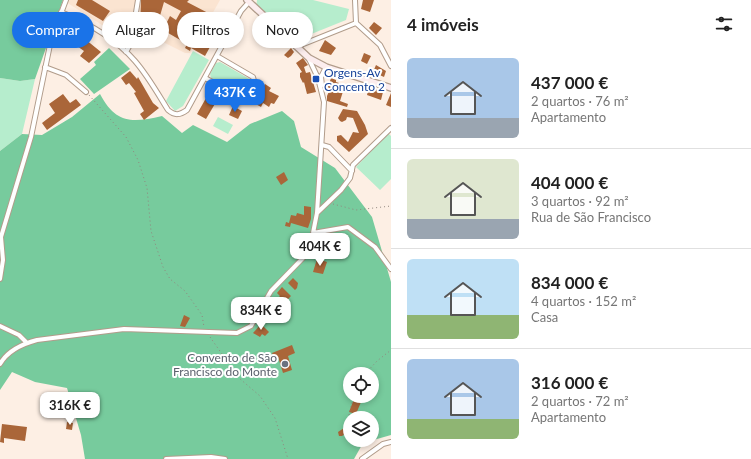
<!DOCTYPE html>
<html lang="pt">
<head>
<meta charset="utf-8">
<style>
  body { margin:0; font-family:Lato,sans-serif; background:#f2f2f2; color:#222; height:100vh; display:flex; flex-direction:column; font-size:15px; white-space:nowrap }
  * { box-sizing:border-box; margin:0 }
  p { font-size:13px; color:#767676 }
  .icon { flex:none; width:22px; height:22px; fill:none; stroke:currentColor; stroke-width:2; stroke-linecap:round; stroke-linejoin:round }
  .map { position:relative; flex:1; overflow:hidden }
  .side { display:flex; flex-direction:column; background:#fff; width:360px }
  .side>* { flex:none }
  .guide { position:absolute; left:12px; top:12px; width:319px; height:36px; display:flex; gap:8px }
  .controls { position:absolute; left:343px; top:367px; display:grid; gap:8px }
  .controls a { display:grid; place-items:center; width:36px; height:36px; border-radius:50%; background:#fff; box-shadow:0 2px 6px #0003; font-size:20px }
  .price { position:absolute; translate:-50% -34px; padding:0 9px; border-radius:8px; background:#fff; color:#222; font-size:13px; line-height:26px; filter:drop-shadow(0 1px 2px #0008) }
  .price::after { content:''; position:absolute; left:50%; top:24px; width:12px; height:9px; margin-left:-6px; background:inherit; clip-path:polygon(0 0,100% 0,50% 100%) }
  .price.selected { background:#1a73e8; color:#fff }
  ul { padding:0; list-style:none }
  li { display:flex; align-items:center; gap:12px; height:100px; padding:0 16px }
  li+li { border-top:1px solid #e0e0e0 }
  li span { display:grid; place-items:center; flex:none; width:112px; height:80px; border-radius:6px; color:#555 }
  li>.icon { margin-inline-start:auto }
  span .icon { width:48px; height:48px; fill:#fffc; stroke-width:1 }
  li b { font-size:17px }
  h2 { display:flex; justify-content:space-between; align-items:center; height:48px; padding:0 16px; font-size:17px }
  .pill { padding:0 14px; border-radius:18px; background:#fff; box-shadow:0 2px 6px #0003; font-size:14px; line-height:36px }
  .pill.selected { background:#1a73e8; color:#fff }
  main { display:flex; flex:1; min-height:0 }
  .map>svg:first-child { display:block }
  .built { fill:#fbe4d1 }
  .green { fill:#b6edcd }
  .forest { fill:#77cb9d; fill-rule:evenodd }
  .building { fill:#aa6639 }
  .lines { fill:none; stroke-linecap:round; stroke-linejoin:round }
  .street-casing { stroke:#b19c8b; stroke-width:6 }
  .secondary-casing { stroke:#b19c8b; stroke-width:8 }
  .path { stroke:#91867e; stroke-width:1; stroke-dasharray:1 3; stroke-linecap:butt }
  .street { stroke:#fff; stroke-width:4 }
  .secondary { stroke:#fcedee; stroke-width:5.5 }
  .transit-dot { fill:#1a4fb4; stroke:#fff; stroke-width:1.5 }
  .worship-dot { fill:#6b7280; stroke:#fff; stroke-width:1.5 }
  .labels { text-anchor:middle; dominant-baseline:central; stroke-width:4; stroke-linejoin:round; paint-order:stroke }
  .transit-label { font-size:12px; fill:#164399; stroke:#fff; text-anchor:start }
  .worship-label { font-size:12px; fill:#5b616d; stroke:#fff; text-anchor:end }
</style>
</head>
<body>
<main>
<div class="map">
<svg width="391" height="459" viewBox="0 0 391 459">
  <rect width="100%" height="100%" fill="#fdefe4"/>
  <path class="built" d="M63 0H220L190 53H185L159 40 140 33 123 21 102 25Z"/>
  <path class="green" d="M257 0H313L349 9 346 20 299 39 270 15 256 8Z
    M193 51 209 60 183 106 175 111 166 101Z
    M220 62 253 81 247 94 243 96 211 78 210 74 216 63Z
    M0 78 20 81 35 79 22 134 0 151Z
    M218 117 233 125 228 134 213 126Z
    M388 133 391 136V179L380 190 356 167Z"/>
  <path class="forest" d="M0 0H63L35 79 20 81 0 78Z
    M109 48 130 69 94 94 80 79 96 65 94 62Z
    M100 94C116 124 132 123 162 116L182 133 193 125 227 142 250 124 282 111 294 121 301 147 335 168 372 217 391 282V435L363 443 354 459H85L81 435 67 388 35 382 12 372 0 390V151L22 134 42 135 72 117ZM350 374H372V396H350ZM350 418H372V440H350Z"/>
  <path class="building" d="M78 0H92L110 11 103 21 76 5Z
    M141 0H189L187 2 210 14 201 31 215 38 205 56 191 48 190 51 185 48 187 44 163 30 170 16 176 20 181 11 164 2 155 33 140 29Z
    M363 0H374L370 12 361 9Z
    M374 22 382 28 376 35 369 28Z
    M65 28 80 35 101 52 89 63 80 56 84 51 60 34Z
    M325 40 336 48 331 55 319 51Z
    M291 48 294 52 291 56 288 58 284 55Z
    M364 53 371 56 367 64 361 61Z
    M303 58 308 65 304 67 306 73 310 72 316 92 307 94 304 82 303 83 300 77V73L302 72 296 63Z
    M376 65 386 71 384 77 373 72Z
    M130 71 137 79 138 77 153 103 159 108 144 120 140 114 144 111 134 93 136 92 129 83 126 85 121 78Z
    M331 78 336 80V82L345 85 340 101 348 104 347 107 327 101V96L330 89 328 87Z
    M265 84 271 88 269 91 279 96 274 104 271 103 269 107 263 103 261 107 254 103Z
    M369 87 383 92 381 100 367 95Z
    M210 91 219 97 206 119 197 114Z
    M391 93V107L386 105Z
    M63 94 70 103 76 99 81 105 47 130 42 123 55 113 49 104Z
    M233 106 242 111 238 119 229 115Z
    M343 109 357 111 365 125 368 134 349 152 337 141V136L341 135 348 142 353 132 359 133 353 118 347 117 346 120 342 122 340 121 338 118Z
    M284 172 288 180 281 185 276 177Z
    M304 206 311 207V219L308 228 291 223 290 227 285 226 286 222 289 223 291 215 296 216 297 213 304 215Z
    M321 238 327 242 320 253 315 250Z
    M317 259 327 262 323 274 313 272Z
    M293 278 298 283 297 288 295 290 288 283Z
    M282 287 291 296 282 305 285 308 279 315 270 306 280 296 277 293Z
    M184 315 190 318 185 327 180 326Z
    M261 324 269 332 265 336 262 334 260 337 253 333Z
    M292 345 295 353 288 356 292 370 283 373 278 357 274 358 272 353Z
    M354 399 361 402 356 414 349 412Z
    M67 422 73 423 72 430 66 429Z
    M2 424 27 427 25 441 4 438V443L0 442Z
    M347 426 350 430 342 436H339L338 432Z"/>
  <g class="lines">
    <g class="street-casing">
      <path id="street" d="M355 0 356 23
        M61 12C88 23 116 39 135 61 148 76 158 94 168 110 175 116 180 115 187 110L241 11 249 2
        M356 23 380 45 391 66
        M296 47 356 23
        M126 52 131 43 138 0
        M45 67 66 75 86 92
        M205 78 242 98 248 96 255 84 253 77 217 56
        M322 85 321 77 326 67
        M322 145 329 147 352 171
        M317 213 341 190 350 178 353 165 391 128
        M313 233 348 227 375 247 391 269
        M0 279 3 260 1 237 31 137 51 40 66 0
        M0 326 19 335 27 343
        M0 364C8 350 22 344 37 340L124 329 237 333 251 326 271 291 303 258 313 233 317 213 324 102 318 78 309 59
        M166 459 211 457 225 459
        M362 459 383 444 391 442"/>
    </g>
    <g class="secondary-casing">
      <path id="secondary" d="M247 0 309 58 326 67 391 88"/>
    </g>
    <path class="path" d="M89 95 126 137 138 160 147 188 151 231 163 267 170 279 185 291 202 315 204 327
      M333 204 356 210 391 206
      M210 337 239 378 260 396 275 418 288 459
      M365 374 377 361 391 350
      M350 423 349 413 354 396
      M349 428 350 426"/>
    <use href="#street" class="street"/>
    <use href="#secondary" class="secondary"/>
  </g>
  <rect class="transit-dot" x="312" y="75" width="8" height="8" rx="2"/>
  <circle class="worship-dot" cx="285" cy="364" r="4"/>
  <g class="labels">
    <g class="transit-label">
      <text x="324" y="72">Orgens-Av<tspan x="324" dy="14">Concento 2</tspan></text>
    </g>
    <g class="worship-label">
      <text x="277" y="357">Convento de São<tspan x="277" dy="14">Francisco do Monte</tspan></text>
    </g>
  </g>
</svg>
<div class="controls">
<a><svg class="icon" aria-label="locate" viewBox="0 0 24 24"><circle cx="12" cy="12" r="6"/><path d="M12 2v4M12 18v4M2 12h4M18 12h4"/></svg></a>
<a><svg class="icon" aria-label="layers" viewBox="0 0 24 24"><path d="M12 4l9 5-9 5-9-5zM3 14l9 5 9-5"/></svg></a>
</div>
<b class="price selected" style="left:235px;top:113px">437K €</b>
<b class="price" style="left:320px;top:267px">404K €</b>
<b class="price" style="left:261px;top:331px">834K €</b>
<b class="price" style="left:70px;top:426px">316K €</b>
<div class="guide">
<a class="pill selected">Comprar</a>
<a class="pill">Alugar</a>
<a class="pill">Filtros</a>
<a class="pill">Novo</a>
</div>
</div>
<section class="side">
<h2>4 imóveis<svg class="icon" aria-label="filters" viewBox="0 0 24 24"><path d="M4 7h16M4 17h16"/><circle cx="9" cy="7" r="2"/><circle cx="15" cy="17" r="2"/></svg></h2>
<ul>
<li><span style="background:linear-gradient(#a9c7e8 75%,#9aa5b1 0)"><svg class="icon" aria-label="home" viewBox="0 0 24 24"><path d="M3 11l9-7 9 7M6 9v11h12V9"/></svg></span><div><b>437 000 €</b><p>2 quartos · 76 m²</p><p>Apartamento</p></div></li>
<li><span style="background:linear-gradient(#dfe7d0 75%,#9aa5b1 0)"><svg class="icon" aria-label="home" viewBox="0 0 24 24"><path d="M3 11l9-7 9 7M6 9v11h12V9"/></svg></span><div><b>404 000 €</b><p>3 quartos · 92 m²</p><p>Rua de São Francisco</p></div></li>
<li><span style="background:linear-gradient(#bfe0f5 70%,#8fb573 0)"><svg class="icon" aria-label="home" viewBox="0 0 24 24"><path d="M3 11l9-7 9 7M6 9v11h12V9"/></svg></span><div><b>834 000 €</b><p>4 quartos · 152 m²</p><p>Casa</p></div></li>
<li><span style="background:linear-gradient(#a9c7e8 75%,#8fb573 0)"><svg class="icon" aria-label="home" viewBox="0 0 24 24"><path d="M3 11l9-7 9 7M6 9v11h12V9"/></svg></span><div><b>316 000 €</b><p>2 quartos · 72 m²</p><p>Apartamento</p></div></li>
</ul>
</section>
</main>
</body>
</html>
